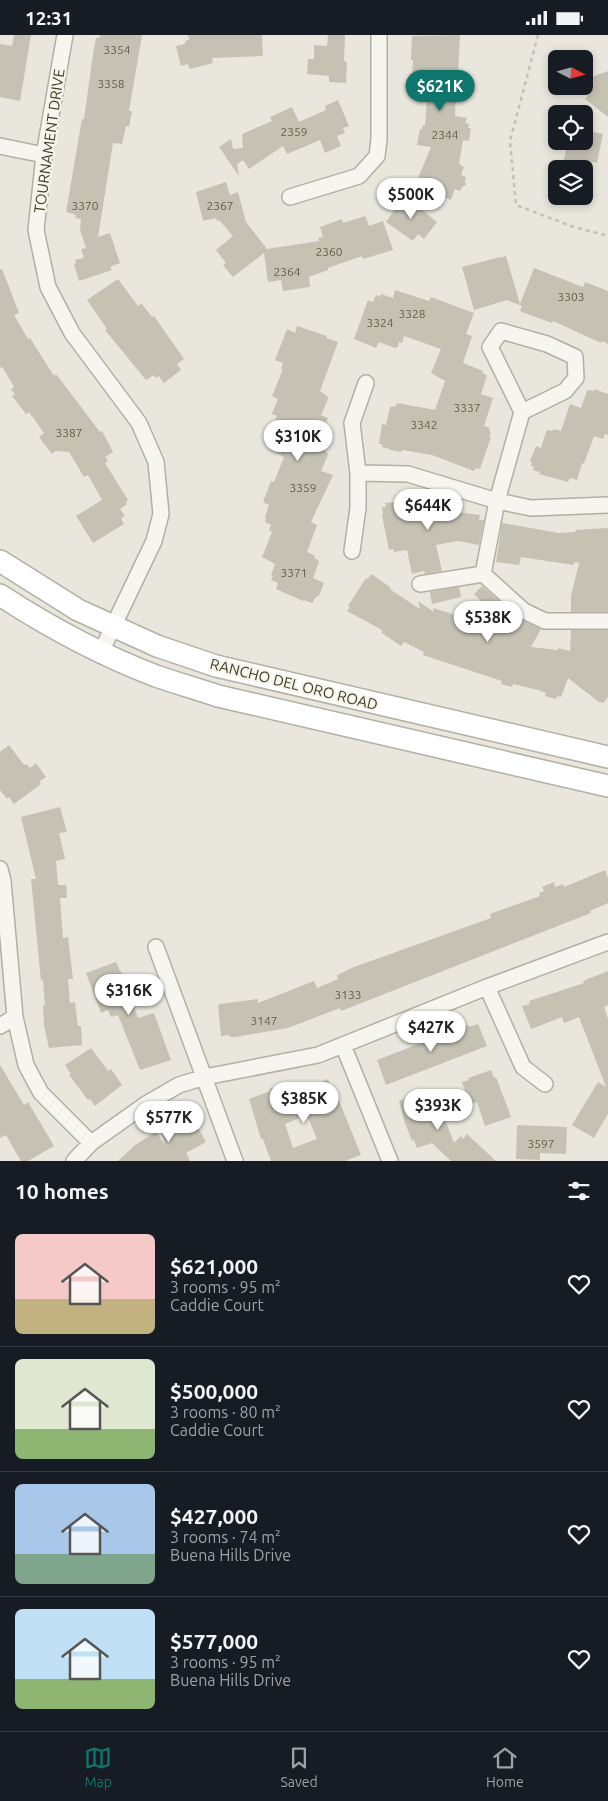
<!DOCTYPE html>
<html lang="en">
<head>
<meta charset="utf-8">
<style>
  body { margin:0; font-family:Ubuntu,sans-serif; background:#20242c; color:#f1f3f6; height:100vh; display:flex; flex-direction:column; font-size:19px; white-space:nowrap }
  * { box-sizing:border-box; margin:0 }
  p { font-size:16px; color:#9ea1a6 }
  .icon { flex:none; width:28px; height:28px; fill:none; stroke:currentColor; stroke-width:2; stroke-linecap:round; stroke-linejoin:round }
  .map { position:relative; height:1126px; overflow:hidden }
  .sheet { display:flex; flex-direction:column; background:#171b24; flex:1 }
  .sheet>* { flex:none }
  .needle { width:32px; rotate:96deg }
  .controls { position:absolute; left:548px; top:15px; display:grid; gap:10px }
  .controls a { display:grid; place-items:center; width:45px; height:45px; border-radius:8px; background:#171b24; box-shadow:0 2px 8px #0003; font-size:25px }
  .price { position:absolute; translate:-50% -42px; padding:0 11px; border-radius:18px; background:#fff; color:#222; font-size:16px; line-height:32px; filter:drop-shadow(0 1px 2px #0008) }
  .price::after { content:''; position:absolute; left:50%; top:30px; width:15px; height:11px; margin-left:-8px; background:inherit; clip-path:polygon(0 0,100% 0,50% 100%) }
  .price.current { background:#0f766e; color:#fff }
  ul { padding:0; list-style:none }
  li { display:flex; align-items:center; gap:15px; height:125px; padding:0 15px }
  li+li { border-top:1px solid #363941 }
  li span { display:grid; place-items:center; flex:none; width:140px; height:100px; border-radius:8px; color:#555 }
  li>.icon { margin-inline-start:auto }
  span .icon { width:60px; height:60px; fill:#fffc; stroke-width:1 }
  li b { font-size:21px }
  h2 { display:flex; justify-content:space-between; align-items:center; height:60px; padding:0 15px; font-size:21px }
  .status { display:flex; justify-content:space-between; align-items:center; height:35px; padding:0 25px; background:#171b24; direction:ltr }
  .status svg { height:14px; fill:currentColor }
  .dock { display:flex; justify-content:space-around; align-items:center; height:70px; border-top:1px solid #363941; background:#171b24; font-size:14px; color:#9ea1a6 }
  .dock a { display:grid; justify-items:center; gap:2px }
  .dock .current { color:#0f766e }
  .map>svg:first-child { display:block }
  .building { fill:#c5c2b4; fill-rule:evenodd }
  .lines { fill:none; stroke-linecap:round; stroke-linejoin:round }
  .minor-casing { stroke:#b2b0a2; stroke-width:18 }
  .secondary-casing { stroke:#b2b0a2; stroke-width:24 }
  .path { stroke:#c3c1b7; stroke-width:2.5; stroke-dasharray:4 4; stroke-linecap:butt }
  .minor { stroke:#f6f5f0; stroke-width:15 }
  .secondary { stroke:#fff; stroke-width:21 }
  .labels { text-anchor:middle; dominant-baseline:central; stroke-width:4.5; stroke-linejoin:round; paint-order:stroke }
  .number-label { font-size:12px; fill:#615e49 }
  .street-label { font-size:15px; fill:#403c25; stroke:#f6f4ec }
</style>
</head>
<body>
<div class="status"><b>12:31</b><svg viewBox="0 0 49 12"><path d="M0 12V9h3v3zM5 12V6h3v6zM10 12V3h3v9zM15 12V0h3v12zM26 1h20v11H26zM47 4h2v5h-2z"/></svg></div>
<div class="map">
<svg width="608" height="1126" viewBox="0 0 608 1126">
  <rect width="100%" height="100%" fill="#e8e6dd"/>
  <path class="building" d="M14 0H31L20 66 0 62V9L12 11Z
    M100 0H142L129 76H132L129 92 126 91 122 109 113 108 98 202 110 198 120 228 110 232 112 235 79 246 74 229 76 228 75 225 84 223 81 214 86 213 80 195 81 184 75 183 76 180 66 177 82 84H84L93 20 96 3H99Z
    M188 0H262L263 21 212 23 213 28 190 34 188 29 181 31 176 11 185 9V6L189 5Z
    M328 0H345L344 26H346L347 29 346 48 329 47V41L307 39 308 24H314V10L327 11Z
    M460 0 458 40 461 41V55H456L455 81 467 83 465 88 469 89 468 93H471L469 106 463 105 459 129 464 132 461 140 466 142 465 146 466 150 462 152 460 156 455 154 451 165 415 150 431 112 417 110 420 94H422L423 90 425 91 427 62 411 61 413 25H411L412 1Z
    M608 36V82L585 64 594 53 584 45Z
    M338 65 349 91 343 93 345 98 337 101 341 111 325 118 320 105 287 119 283 111 249 134 243 125 237 129 239 141 219 112 231 104 233 114 243 113 242 99 272 86 270 82 292 72 299 87 326 75 325 71Z
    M587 96 603 99 597 128 584 125 582 133 563 129 568 106H584V101L586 102Z
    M226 147 230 160 238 157 246 187 267 214 319 206 318 203 323 202 320 192 342 184 343 188 365 181 369 191 383 186 393 215 363 224 362 221 328 233V235L309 242 310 252 283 256 281 245 268 247 264 218 233 242 223 230 226 228 216 215 233 201 219 185 217 186 216 183 203 186 196 157Z
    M405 161 437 187 424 204 418 199 413 206 386 187Z
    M506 221 520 269 534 233 583 252 585 247 608 256V309L602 306 601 308 553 286 552 288 522 277 520 276 522 271 507 265 474 275 462 232 500 222V223Z
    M2 234 19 278 14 280 28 304 30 303 54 341 56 339 100 397 102 396 113 417 105 422 108 426 105 428 128 465 126 467 127 469 120 474 125 481 121 483 124 489 93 508 76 481 102 465 88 440 84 442 69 417 56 416 52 419 39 402 44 398 29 377 26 379 12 361 15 359 11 355 14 352 3 333 0 332V235Z
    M118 244 138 271 141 268 152 282 154 281 184 324 177 329 181 335 164 348 159 341 156 343 154 340 146 345 105 295 107 294 87 265Z
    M395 255 429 266 431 262 474 278 466 299 472 301 463 328 483 336 482 338 487 340 481 359 493 363 484 391 490 393 489 396 491 397 489 402H491L480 434 476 433 474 436 432 420 402 415V417L390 415V414L382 412V409H379L382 389 386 390 390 372 396 371 397 368 435 375 445 346 431 338 441 314 404 301 402 308 399 307 398 312 395 313 379 307 376 313 354 304 368 265 373 267 376 260 380 262 381 259 393 263Z
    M297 291 327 301 326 303 338 307 320 356 327 361 328 364 321 380 328 383 316 410 325 413 324 415 327 417 328 420 321 436 333 440 311 487 317 490 307 517 315 521 314 523 318 525 319 527 313 543 324 548 319 561H317L312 568 304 565 303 566 276 554 278 548 271 545 273 541 271 540 275 529 262 522 272 497 269 495 271 490 265 487 266 483 265 482 269 470 263 467 271 446 274 447 284 422 271 415 280 390 274 388 277 381 272 379 278 364 272 361 283 334H281L283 328 275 325 287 294 295 298Z
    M594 354 608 359V400L605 399 603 404 594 401 584 429 582 428 577 445 570 443 568 447 539 439 540 437 533 435 534 432 531 431 532 427 530 426 536 411 541 413 546 397 548 395 552 396 554 394 561 396 570 369 581 373 587 356 589 355 594 356Z
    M441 459 442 462 446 461 447 467H449L450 476 480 480 479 485H484L479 510 458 506 436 510 442 536 425 539 424 536 412 539 407 515 394 517 393 514 389 515 382 480 383 479 382 472H386L385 468 397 467V470L405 469 407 470 422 468 423 465 431 464 430 461Z
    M502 488 559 498 576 497 575 495 608 493V577H571V561L579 528 575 527 573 530 521 522 519 530 496 527Z
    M371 539 390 552 391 555 420 574 418 566 434 577 433 573 511 597 474 559 482 551 518 583 541 594 531 612 558 615V613L570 616 571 595H608V662L603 668 599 667 568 643 561 662 557 661 556 664 545 661 546 658 538 655 513 649 512 652 501 649 502 646 423 620 424 617 404 607 401 611 382 598V595L347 576 350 572 348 571 366 543 368 544Z
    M459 552 461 562 432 569 430 557Z
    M9 710 24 730 26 729 30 733 36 728 46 742 39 747 41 749 14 769 9 762 7 764 0 755V717Z
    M60 772 67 797 59 798 65 824 56 826 58 850H66L67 863H60L63 903 68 902 73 944H68L70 968 75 967 78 991H81L82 1010 49 1013 44 990 43 970H45L43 945 41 946 31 844H36L21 782Z
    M605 835 608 843V868L590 876 591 878 341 976 340 973 288 993 235 1002H230V1000L221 1001 218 970 220 969 258 964V968L314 946 317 953 338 944 337 940 354 932 491 883 490 879 540 861 539 858 544 856 542 852 554 847 555 852 563 849 564 852Z
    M116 927 120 936H121L138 983 154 978 171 1025 140 1035 118 980 111 982 108 975 101 978 86 938Z
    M608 936V970L604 972 608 984V1079L594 1103 572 1090 598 1047 606 1052 579 982 564 988 562 982 531 994 522 971 530 969 529 966 584 948 583 946Z
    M478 989 487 1011 386 1050 377 1025 468 990 469 992Z
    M91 1013 108 1036 111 1034 122 1050 95 1071 90 1064 88 1065 69 1040 71 1039 65 1030Z
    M0 1030 24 1070 28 1067 54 1111 28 1126H21L6 1100 0 1103Z
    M491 1035 494 1043 496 1042 511 1082 485 1091 477 1067 470 1070 462 1047 469 1045 468 1043Z
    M328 1044 331 1052 333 1051 361 1120 345 1126H271L263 1104H261L249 1064 270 1056 269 1054 280 1050 282 1057 305 1048 307 1053ZM307 1080 317 1104 293 1113 285 1089Z
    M429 1056 440 1083 444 1082 454 1108 461 1101 463 1104 467 1099 496 1126H451L432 1108 417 1113 414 1105 412 1106 404 1085 399 1066Z
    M190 1078 206 1107 186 1118 190 1126H118L135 1110 156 1097 165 1110 160 1093Z
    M517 1090 567 1092 566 1119 540 1118V1125L516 1124Z"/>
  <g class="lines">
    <g class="minor-casing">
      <path id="minor" d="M65 0 44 120 36 195 48 252 72 298 139 388 156 427 161 479 154 506 101 617
        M0 111 44 120
        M290 162 359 141 377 121 379 104V0
        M522 377 490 312 501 296 547 309 575 322 576 343 565 356 522 377 497 466 483 539 524 576 545 586H608
        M358 438 408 439 497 466 531 473 608 470
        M352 516 358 473V438L352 388 366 348
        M420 549 483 539
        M0 834 3 846 15 982 26 1030 41 1058 91 1108
        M156 912 235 1126
        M487 952 523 1032 545 1049
        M0 991 15 982
        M343 1010 390 1126
        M74 1126 91 1108 146 1069 179 1050 205 1042 318 1020 487 952 608 907"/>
    </g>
    <g class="secondary-casing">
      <path id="secondary" d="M0 526 78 575 157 611 216 631 608 722
        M0 560C49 592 101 620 156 641 176 648 197 654 218 661L608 751"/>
    </g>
    <path class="path" d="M538 0 510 106 516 170 571 191 608 201"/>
    <use href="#minor" class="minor"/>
    <use href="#secondary" class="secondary"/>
  </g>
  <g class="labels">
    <g class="number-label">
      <text x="117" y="14">3354</text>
      <text x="111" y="48">3358</text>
      <text x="294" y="96">2359</text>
      <text x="445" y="99">2344</text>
      <text x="85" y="170">3370</text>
      <text x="220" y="170">2367</text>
      <text x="329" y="216">2360</text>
      <text x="287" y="236">2364</text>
      <text x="571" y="261">3303</text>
      <text x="412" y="278">3328</text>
      <text x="380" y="287">3324</text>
      <text x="467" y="372">3337</text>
      <text x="424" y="389">3342</text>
      <text x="69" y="397">3387</text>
      <text x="303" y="452">3359</text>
      <text x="294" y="537">3371</text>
      <text x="348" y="959">3133</text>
      <text x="264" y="985">3147</text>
      <text x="541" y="1108">3597</text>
    </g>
    <g class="street-label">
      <text transform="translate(49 106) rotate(-82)">TOURNAMENT DRIVE</text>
      <text transform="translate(294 649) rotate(14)">RANCHO DEL ORO ROAD</text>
    </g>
  </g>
</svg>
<div class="controls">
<a><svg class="needle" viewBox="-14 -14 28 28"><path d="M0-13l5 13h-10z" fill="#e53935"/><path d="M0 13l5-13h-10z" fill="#9ea1a6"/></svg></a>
<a><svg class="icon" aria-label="locate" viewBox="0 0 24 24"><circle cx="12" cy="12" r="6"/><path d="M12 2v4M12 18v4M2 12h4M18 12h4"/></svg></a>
<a><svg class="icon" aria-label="layers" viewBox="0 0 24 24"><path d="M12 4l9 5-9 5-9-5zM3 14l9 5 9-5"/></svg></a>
</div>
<b class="price current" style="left:440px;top:77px">$621K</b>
<b class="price" style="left:411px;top:185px">$500K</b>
<b class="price" style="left:298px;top:427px">$310K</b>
<b class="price" style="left:428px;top:496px">$644K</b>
<b class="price" style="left:488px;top:608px">$538K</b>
<b class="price" style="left:129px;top:981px">$316K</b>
<b class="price" style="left:431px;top:1018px">$427K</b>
<b class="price" style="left:304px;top:1089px">$385K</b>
<b class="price" style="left:438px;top:1096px">$393K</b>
<b class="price" style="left:169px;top:1108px">$577K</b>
</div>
<section class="sheet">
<h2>10 homes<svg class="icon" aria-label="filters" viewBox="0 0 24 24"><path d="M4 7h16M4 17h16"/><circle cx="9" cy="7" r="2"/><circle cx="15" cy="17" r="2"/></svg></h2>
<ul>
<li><span style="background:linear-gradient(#f6c9c9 65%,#c2b280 0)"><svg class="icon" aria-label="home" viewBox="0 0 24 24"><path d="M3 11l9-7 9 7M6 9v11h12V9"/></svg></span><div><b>$621,000</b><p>3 rooms · 95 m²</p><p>Caddie Court</p></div><svg class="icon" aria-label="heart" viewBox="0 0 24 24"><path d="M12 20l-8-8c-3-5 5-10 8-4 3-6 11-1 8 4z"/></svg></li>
<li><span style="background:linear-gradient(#dfe7d0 70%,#8fb573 0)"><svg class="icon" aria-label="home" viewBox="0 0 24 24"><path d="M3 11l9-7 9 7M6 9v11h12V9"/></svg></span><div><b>$500,000</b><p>3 rooms · 80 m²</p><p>Caddie Court</p></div><svg class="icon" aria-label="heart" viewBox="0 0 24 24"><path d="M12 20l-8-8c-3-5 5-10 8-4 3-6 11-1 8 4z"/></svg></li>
<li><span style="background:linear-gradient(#a9c7e8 70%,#7fa58c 0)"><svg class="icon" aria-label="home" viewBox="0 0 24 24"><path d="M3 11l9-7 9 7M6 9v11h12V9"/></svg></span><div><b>$427,000</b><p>3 rooms · 74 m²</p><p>Buena Hills Drive</p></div><svg class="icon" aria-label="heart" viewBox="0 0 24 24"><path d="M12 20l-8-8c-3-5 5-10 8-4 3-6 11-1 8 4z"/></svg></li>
<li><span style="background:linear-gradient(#bfe0f5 70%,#8fb573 0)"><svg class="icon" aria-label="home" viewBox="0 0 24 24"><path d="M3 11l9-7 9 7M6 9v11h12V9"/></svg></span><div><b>$577,000</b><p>3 rooms · 95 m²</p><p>Buena Hills Drive</p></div><svg class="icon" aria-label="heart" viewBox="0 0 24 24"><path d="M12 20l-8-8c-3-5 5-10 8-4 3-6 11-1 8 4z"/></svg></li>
</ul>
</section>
<nav class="dock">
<a class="current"><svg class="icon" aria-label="map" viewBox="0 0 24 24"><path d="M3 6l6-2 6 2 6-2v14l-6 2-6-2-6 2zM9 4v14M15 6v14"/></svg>Map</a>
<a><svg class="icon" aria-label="saved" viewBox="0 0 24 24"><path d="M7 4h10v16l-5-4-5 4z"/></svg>Saved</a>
<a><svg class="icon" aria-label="home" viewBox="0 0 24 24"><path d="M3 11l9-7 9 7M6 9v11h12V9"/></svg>Home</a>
</nav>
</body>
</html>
